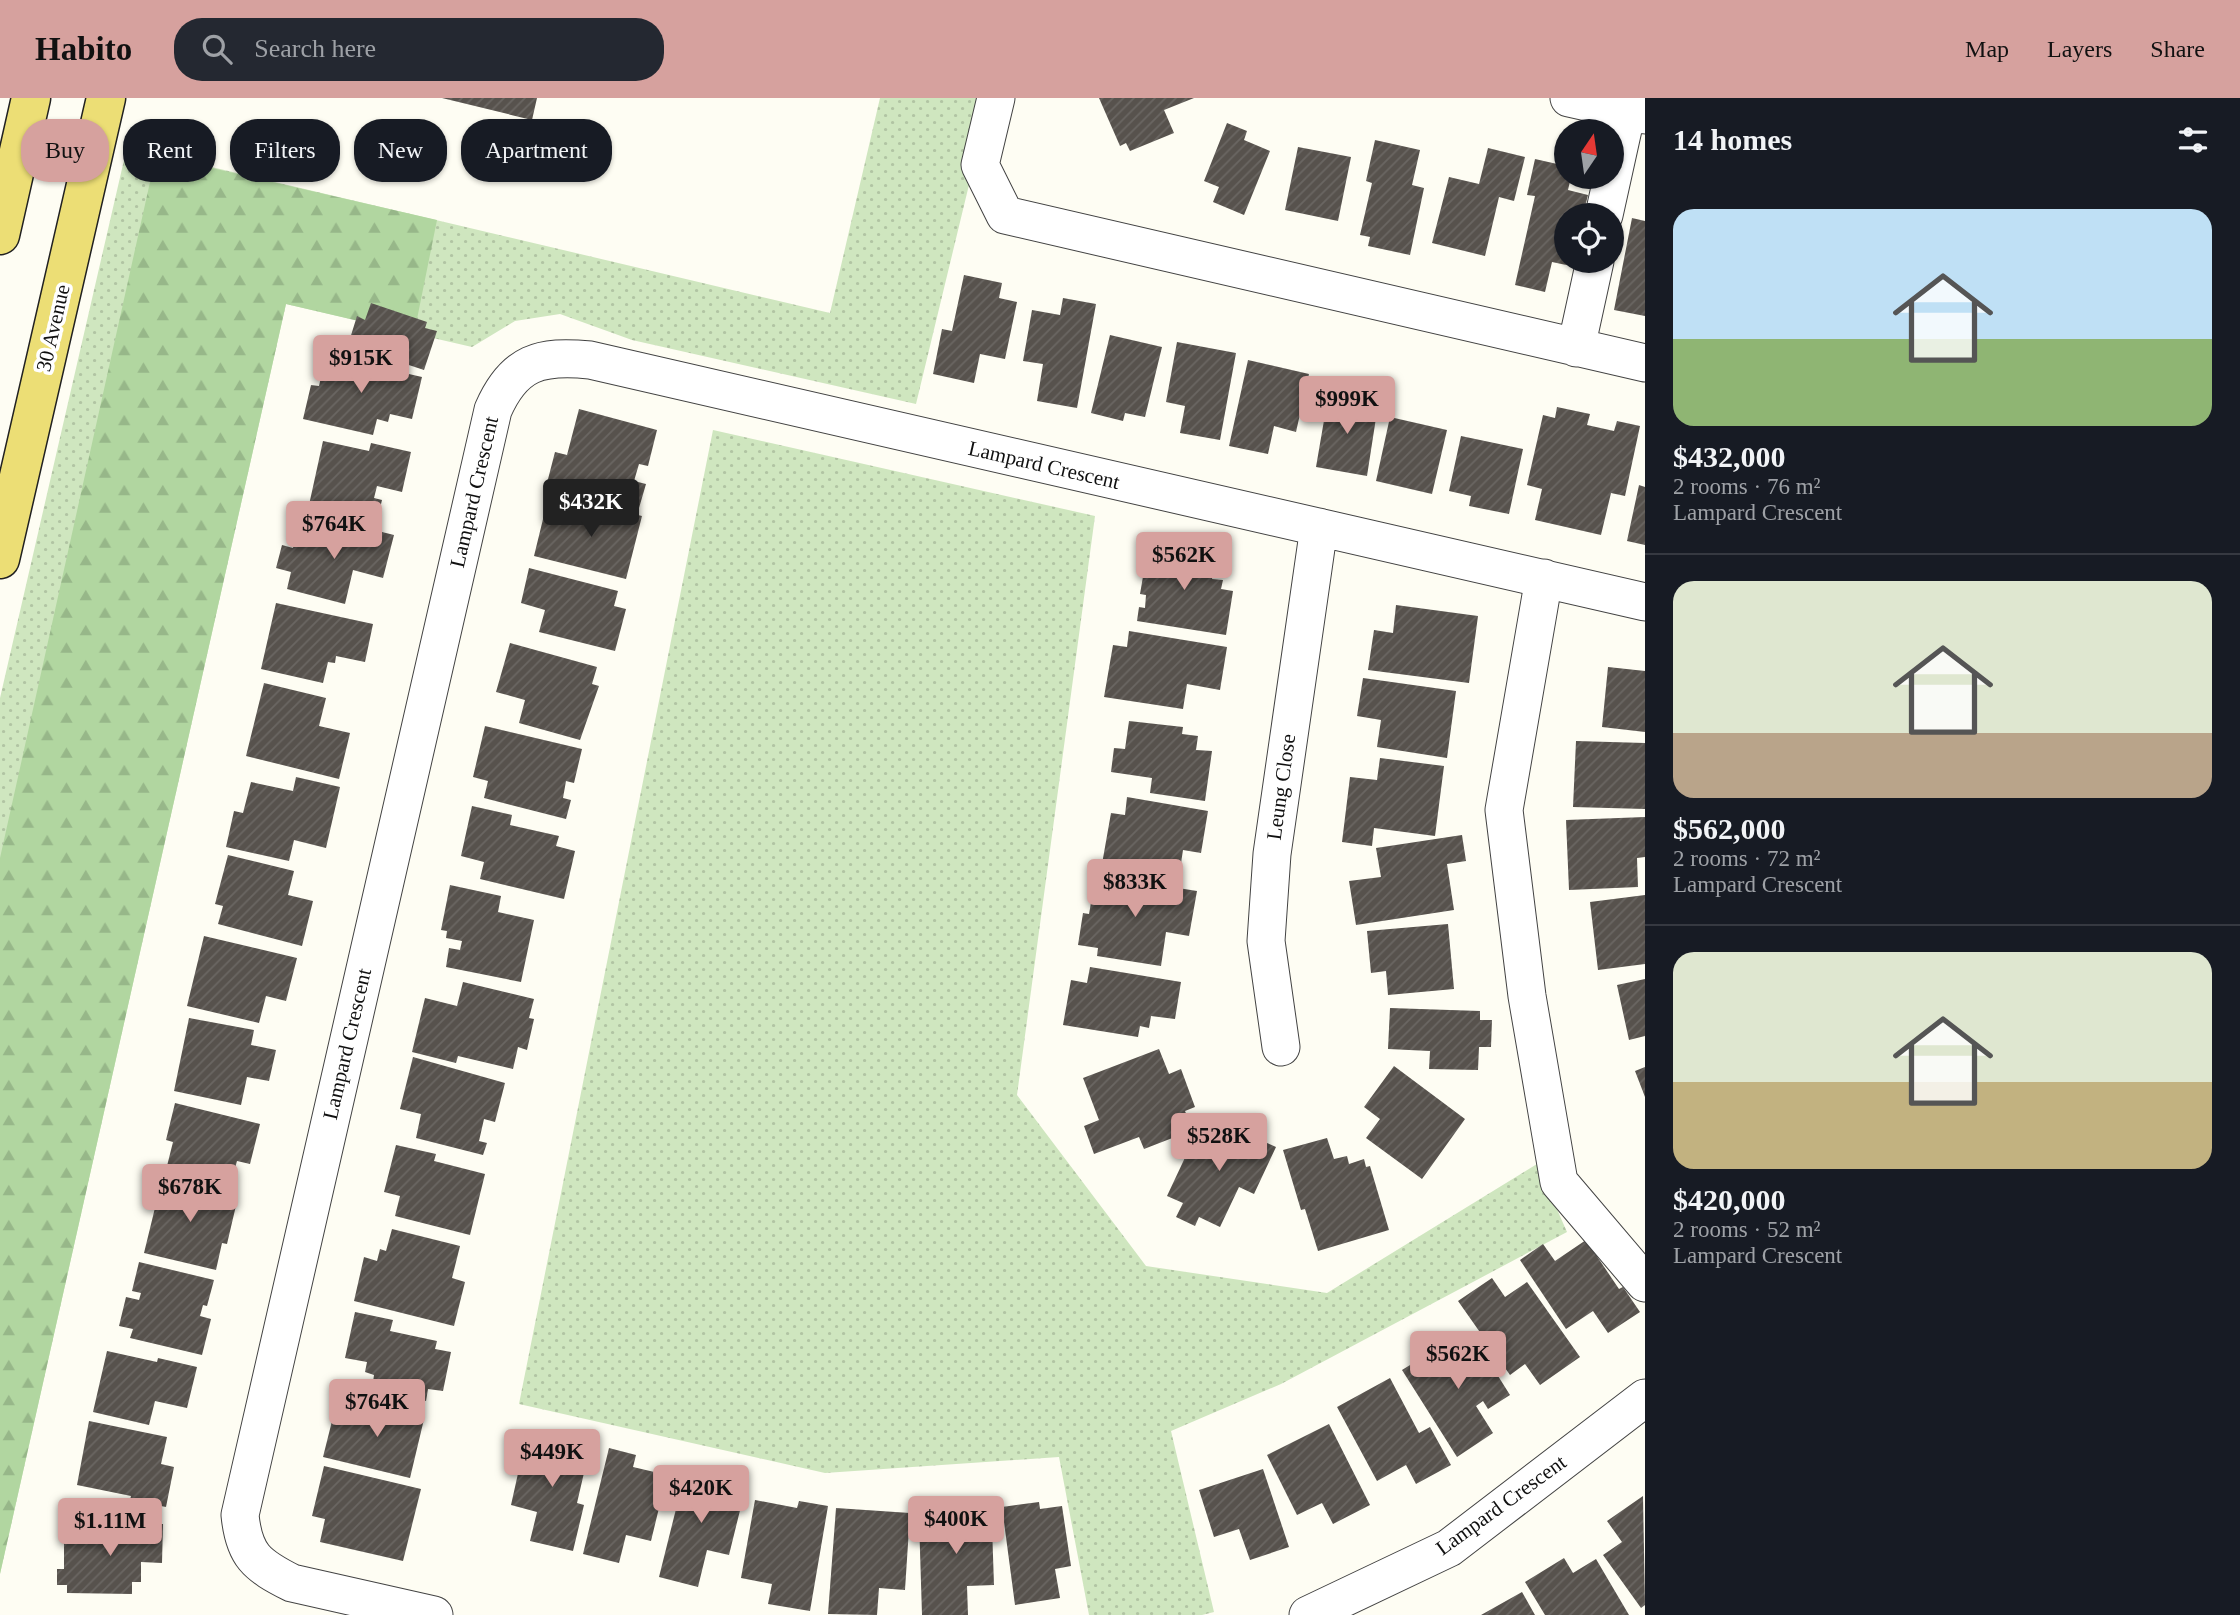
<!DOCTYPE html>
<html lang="en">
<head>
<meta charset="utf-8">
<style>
  body { margin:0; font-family:"Times New Roman",serif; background:#242831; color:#f1f3f6; height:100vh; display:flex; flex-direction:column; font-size:26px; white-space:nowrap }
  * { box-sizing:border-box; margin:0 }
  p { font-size:23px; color:#9ea1a6 }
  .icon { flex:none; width:38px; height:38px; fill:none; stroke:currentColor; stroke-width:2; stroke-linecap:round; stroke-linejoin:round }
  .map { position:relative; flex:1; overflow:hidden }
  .sheet { display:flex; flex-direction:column; background:#171b24; width:595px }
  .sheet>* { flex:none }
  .hud { position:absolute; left:21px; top:21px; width:665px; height:63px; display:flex; gap:14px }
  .needle { width:46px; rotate:13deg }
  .buttons { position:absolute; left:1554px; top:21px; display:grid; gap:14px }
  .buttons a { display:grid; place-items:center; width:70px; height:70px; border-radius:50%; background:#171b24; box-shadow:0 2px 5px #0004; font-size:35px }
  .price { position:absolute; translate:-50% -60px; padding:0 16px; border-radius:7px; background:#d6a19e; color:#111; font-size:23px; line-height:46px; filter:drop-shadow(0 2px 4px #0008) }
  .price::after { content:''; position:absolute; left:50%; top:42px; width:21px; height:16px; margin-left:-10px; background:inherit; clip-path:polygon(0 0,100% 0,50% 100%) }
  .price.current { background:#222; color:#fff }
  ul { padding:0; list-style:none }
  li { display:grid; align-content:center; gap:14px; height:371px; padding:0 28px }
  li+li { border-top:2px solid #363941 }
  li span { display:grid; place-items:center; height:217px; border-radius:21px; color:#555 }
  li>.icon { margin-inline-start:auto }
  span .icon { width:126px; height:126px; fill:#fffc; stroke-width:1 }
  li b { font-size:30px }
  h2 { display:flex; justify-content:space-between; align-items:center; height:84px; padding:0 28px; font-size:30px }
  .pill { padding:0 24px; border-radius:28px; background:#171b24; box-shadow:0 2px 5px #0004; font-size:24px; line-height:63px }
  .pill.current { background:#d6a19e; color:#111 }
  header { display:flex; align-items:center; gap:42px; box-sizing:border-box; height:98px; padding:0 35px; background:#d6a19e; color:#111 }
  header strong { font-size:33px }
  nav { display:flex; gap:38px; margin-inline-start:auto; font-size:24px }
  .search { width:490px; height:63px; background:#242831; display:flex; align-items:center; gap:18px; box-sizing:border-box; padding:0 24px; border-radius:28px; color:#9ea1a6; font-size:26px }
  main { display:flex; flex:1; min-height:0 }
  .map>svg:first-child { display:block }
  .green { fill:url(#green-dots) }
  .forest { fill:url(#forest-firs) }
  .building { fill:url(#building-hatch) }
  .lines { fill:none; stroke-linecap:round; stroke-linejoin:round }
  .minor-casing { stroke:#434343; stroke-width:39 }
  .major-casing { stroke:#212121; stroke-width:41 }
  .minor { stroke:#fff; stroke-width:37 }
  .major { stroke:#ecde75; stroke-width:38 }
  .labels { text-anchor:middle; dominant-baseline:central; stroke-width:7; stroke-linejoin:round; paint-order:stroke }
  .street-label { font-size:21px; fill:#101010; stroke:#fff }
</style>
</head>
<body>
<header>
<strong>Habito</strong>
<div class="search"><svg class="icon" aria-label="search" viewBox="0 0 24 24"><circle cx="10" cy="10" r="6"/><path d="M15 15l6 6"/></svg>Search here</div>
<nav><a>Map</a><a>Layers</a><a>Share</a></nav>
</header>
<main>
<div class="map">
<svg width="1645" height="1517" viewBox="0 0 1645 1517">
  <defs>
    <pattern id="green-dots" width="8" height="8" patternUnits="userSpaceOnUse" patternTransform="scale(1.75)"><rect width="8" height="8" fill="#cfe6bf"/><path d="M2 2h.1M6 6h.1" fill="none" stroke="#b1c4a3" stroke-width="1.8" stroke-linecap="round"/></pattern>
    <pattern id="forest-firs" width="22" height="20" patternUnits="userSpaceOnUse" patternTransform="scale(1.75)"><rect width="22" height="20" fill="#b1d6a0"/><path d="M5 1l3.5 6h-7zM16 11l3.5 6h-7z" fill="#97b789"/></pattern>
    <pattern id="building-hatch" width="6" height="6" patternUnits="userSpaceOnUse" patternTransform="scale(1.75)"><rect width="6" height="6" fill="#57524d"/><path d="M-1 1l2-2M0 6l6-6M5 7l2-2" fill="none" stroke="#6a6662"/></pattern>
  </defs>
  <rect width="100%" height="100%" fill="#fefdf3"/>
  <path class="green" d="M880 0H990L916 306 632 242 560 216 515 223 472 249 286 206 0 1476V600L127 49 830 215Z
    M713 332 1095 418 1017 997 1146 1168 1327 1195 1537 1066 1567 1134 1281 1286 1171 1333 1214 1514 1202 1517H1089L1059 1359 825 1375 519 1306Z"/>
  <path class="forest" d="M156 57 437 122 414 236 286 206 0 1476V760Z"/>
  <path class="building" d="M442 0H537L532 22Z
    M1099 0H1194L1164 12 1174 35 1130 53 1126 45 1120 48Z
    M1227 25 1247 33 1244 42 1270 53 1244 117 1213 104 1219 89 1204 83Z
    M1375 42 1420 52 1412 87 1424 90 1410 157 1368 148 1370 139 1360 137 1372 85 1366 83Z
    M1298 49 1351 59 1338 123 1285 112Z
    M1488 50 1525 59 1514 103 1499 99 1485 158 1432 145 1449 79 1479 86Z
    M1535 61 1566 68V79H1571L1568 92 1588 97 1583 117H1566V163H1573L1571 168 1552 164 1545 194 1515 187 1535 98 1527 97Z
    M1632 120 1645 123V218L1614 212Z
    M964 177 1002 185 999 200 1017 204 1005 261 980 256 974 285 933 276 942 231 952 233Z
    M1063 200 1096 206 1077 310 1037 303 1043 266 1023 263 1032 212 1060 217Z
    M371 205 427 224 425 230 437 233 424 272 348 247 357 218 365 222Z
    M1110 237 1162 249 1145 319 1125 315 1123 323 1091 315Z
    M1177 244 1236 255 1220 342 1180 335 1185 308 1166 304Z
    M326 257 422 279 412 321 390 316 388 324 377 321 373 337 303 321 311 287 319 288Z
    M1248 262 1309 276 1296 334 1274 328 1268 356 1229 348Z
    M1328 299 1378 307 1367 378 1316 369Z
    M1557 309 1590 316 1587 327 1614 333 1617 323 1640 328 1625 398 1611 395 1601 437 1535 422 1542 391 1527 387 1543 317 1555 320Z
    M579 311 657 332 648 368 639 366 634 383 646 386 639 410 547 385 555 354 567 357Z
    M1390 319 1447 332 1432 396 1376 383Z
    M1461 338 1523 351 1509 416 1469 408 1471 398 1449 393Z
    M323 343 369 353 371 345 411 354 402 394 377 388 374 400 382 402 377 423 309 407Z
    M1639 387 1645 389V447L1627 443Z
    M575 402 642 418 626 481 534 458 544 417 570 423Z
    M350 426 394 437 383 480 353 472 345 506 287 491 291 474 276 470 282 447 293 450 297 432 346 444Z
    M1153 448 1216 458 1212 481 1223 482 1221 491 1233 493 1226 537 1137 523 1139 509 1145 510 1146 497 1140 496 1145 467 1150 468Z
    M529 470 618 493 614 508 626 511 615 553 539 534 545 512 521 505Z
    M276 505 373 526 365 564 336 558 335 565 328 564 323 585 261 571Z
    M1396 507 1478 518 1469 585 1368 572 1374 532 1393 535Z
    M1129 533 1227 549 1220 592 1187 586 1183 611 1104 599 1113 547 1127 549Z
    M510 545 597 569 592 586 599 588 580 642 519 625 525 602 496 594Z
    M1608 569 1645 573V634L1602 629Z
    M1363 580 1456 593 1447 660 1377 649 1381 622 1357 618Z
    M264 585 326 600 319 628 350 635 339 681 246 658Z
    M1129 623 1183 629 1182 636 1198 638 1196 652 1212 653 1205 703 1150 695 1152 680 1111 674 1114 650 1125 651Z
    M485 628 582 651 574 685 566 683 563 700 571 702 566 721 484 700 488 683 473 679Z
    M1576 643 1645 645V711L1573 709Z
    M1380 660 1444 668 1435 738 1374 730 1372 748 1342 744 1350 679 1377 682Z
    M296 679 340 689 326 750 294 742 289 763 226 749 234 713 243 715 251 684 293 693Z
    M1127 699 1208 713 1201 755 1183 752 1180 772 1162 768 1160 776 1102 766 1111 715 1125 717Z
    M472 708 512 717 510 727 559 738 556 748 575 753 564 801 480 781 484 764 461 758Z
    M1645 719V759L1637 760 1638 789 1569 792 1566 722Z
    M1462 737 1466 763 1447 766 1454 812 1356 827 1349 783 1381 779 1376 750Z
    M228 757 294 773 288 797 313 803 302 848 218 826 223 808 215 806Z
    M1096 777 1197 793 1189 838 1166 834 1161 868 1097 858 1098 850 1078 847 1083 815 1089 816Z
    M450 787 501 798 498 814 534 822 521 884 446 869 449 850 460 852 462 843 446 840 447 833 441 832Z
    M1645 797V866L1598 872 1590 804Z
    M1448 826 1454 891 1388 897 1386 873 1371 875 1367 833Z
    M204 838 297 860 286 903 266 898 259 925 187 908Z
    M1090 869 1181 884 1175 921 1151 918 1149 930 1140 928 1138 939 1063 927 1071 882 1087 885Z
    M1645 881V938L1629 942 1617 887Z
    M463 884 534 901 529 920 534 921 527 952 518 949 513 971 458 958 456 965 412 954 425 900 457 908Z
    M1390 910 1480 913V922H1492L1491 949H1479L1478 972 1429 971 1430 953 1388 951Z
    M189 920 254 932 251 947 276 952 269 983 247 979 241 1007 174 993Z
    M1159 951 1169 976 1181 971 1195 1009 1185 1013 1193 1032 1144 1051 1139 1039 1094 1056 1084 1028 1099 1022 1083 980Z
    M413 959 505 985 495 1024 484 1021 479 1043 487 1045 483 1057 416 1040 421 1016 400 1011Z
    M1394 968 1465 1021 1422 1081 1366 1040 1380 1021 1364 1009Z
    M1645 969V999L1635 973Z
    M175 1005 260 1026 250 1066 237 1063 230 1088 166 1072 173 1044 166 1042Z
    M1220 1023 1276 1049 1254 1096 1239 1089 1220 1129 1199 1119 1195 1128 1176 1119 1183 1105 1167 1098 1197 1034 1211 1041Z
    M1327 1040 1334 1061 1347 1058 1349 1066 1364 1061 1366 1069 1370 1068 1389 1132 1318 1153 1305 1111 1301 1112 1283 1052Z
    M396 1047 436 1056 434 1063 485 1076 470 1137 395 1118 400 1098 384 1094Z
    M162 1081 238 1099 227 1146 222 1145 216 1172 144 1155Z
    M392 1131 460 1148 452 1180 465 1184 454 1228 354 1203 364 1159 377 1163 380 1151 386 1153Z
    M1586 1142 1619 1191 1623 1189 1640 1214 1608 1235 1593 1213 1566 1231 1520 1162 1543 1146 1555 1163Z
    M139 1164 214 1182 207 1208 203 1207 200 1218 211 1221 202 1257 130 1240 133 1231 119 1228 126 1199 139 1202 141 1195 132 1193Z
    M1492 1180 1505 1199 1527 1184 1580 1259 1540 1287 1525 1266 1510 1277 1458 1203Z
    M355 1214 393 1222 390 1233 437 1243 435 1251 451 1254 443 1293 428 1291 426 1303 372 1291 374 1277 365 1274 367 1264 345 1260Z
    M1471 1235 1510 1297 1488 1311 1483 1303 1476 1308 1493 1335 1457 1359 1402 1272 1441 1248 1444 1252Z
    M107 1253 157 1264 158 1260 197 1269 187 1310 155 1303 149 1327 93 1314Z
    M1390 1280 1419 1335 1430 1329 1451 1367 1416 1386 1406 1367 1377 1383 1337 1309Z
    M361 1302 425 1317 410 1380 323 1359 333 1319 355 1325Z
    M89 1323 167 1339 161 1366 174 1369 166 1409 130 1402 131 1398 77 1387Z
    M1329 1326 1370 1407 1333 1426 1322 1405 1297 1417 1267 1357Z
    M527 1335 590 1349 577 1405 584 1407 573 1453 530 1443 537 1414 511 1407Z
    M609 1350 636 1357 633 1369 667 1377 651 1443 626 1437 619 1465 583 1456Z
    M687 1367 711 1372 707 1389 720 1392 724 1379 747 1384 729 1457 707 1452 698 1489 659 1479Z
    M324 1368 421 1391 403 1463 320 1444 325 1421 312 1418Z
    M1263 1371 1289 1449 1250 1462 1239 1431 1214 1439 1199 1392Z
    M1643 1398 1645 1507 1641 1510 1603 1457 1622 1444 1607 1423Z
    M991 1399 994 1487 967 1488 968 1517H922L919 1421 953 1419V1401Z
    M755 1402 797 1410 799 1403 828 1408 810 1513 768 1506 772 1486 741 1480Z
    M1039 1404 1040 1411 1062 1408 1071 1468 1055 1471 1060 1500 1015 1507 1002 1409Z
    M836 1410 910 1415 905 1492 879 1490 877 1517 828 1516Z
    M94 1425 163 1426 162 1465 141 1464V1484H132V1496L67 1495V1487H57V1471H64V1440H93Z
    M1564 1460 1573 1475 1596 1461 1629 1517H1545L1525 1484Z
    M1522 1494 1535 1517H1481Z"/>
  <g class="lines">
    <g class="minor-casing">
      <path id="minor" d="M996 0 980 67 1005 117 1645 265
        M1569 0 1645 17
        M1604 117 1627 13
        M1576 250 1595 163
        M1544 480 1504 712 1527 898 1559 1084 1645 1185
        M1281 949 1266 843 1272 756 1319 429
        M434 1517 292 1485C256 1467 244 1457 240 1417L493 312C514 264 540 257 590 262L1645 504
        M1308 1517 1449 1450 1645 1300"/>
    </g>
    <g class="major-casing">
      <path id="major" d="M0 137 31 0
        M0 461 106 0"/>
    </g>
    <use href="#minor" class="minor"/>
    <use href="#major" class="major"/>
  </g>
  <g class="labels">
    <g class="street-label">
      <text transform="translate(53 230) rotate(-77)">30 Avenue</text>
      <text transform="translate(1044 367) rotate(13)">Lampard Crescent</text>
      <text transform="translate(474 394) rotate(-77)">Lampard Crescent</text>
      <text transform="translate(1281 689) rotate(-82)">Leung Close</text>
      <text transform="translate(347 946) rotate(-77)">Lampard Crescent</text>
      <text transform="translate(1501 1407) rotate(-36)">Lampard Crescent</text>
    </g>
  </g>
</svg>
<div class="buttons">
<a><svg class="needle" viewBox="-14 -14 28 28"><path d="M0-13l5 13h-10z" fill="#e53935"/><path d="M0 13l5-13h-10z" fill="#9ea1a6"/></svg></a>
<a><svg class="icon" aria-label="locate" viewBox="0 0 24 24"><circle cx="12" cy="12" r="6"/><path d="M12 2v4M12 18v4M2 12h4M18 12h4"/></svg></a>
</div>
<b class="price" style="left:361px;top:297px">$915K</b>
<b class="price" style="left:1347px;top:338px">$999K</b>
<b class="price current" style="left:591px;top:441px">$432K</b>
<b class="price" style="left:334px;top:463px">$764K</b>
<b class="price" style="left:1184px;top:494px">$562K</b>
<b class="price" style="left:1135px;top:821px">$833K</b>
<b class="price" style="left:1219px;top:1075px">$528K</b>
<b class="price" style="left:190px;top:1126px">$678K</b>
<b class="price" style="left:1458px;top:1293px">$562K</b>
<b class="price" style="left:377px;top:1341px">$764K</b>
<b class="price" style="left:552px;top:1391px">$449K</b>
<b class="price" style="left:701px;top:1427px">$420K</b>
<b class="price" style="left:956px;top:1458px">$400K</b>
<b class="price" style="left:110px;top:1460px">$1.11M</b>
<div class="hud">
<a class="pill current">Buy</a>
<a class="pill">Rent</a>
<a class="pill">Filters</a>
<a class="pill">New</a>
<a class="pill">Apartment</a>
</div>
</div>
<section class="sheet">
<h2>14 homes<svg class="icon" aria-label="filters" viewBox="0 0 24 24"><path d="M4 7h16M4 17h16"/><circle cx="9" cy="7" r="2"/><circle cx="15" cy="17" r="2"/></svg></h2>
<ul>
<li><span style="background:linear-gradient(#bfe0f5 60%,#8fb573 0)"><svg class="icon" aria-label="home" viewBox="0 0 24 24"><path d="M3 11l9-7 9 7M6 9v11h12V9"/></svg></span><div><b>$432,000</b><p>2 rooms · 76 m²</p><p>Lampard Crescent</p></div></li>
<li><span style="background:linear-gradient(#dfe7d0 70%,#b9a48a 0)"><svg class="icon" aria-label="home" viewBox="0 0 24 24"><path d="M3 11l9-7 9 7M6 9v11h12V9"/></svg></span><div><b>$562,000</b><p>2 rooms · 72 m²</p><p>Lampard Crescent</p></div></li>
<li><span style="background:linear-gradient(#dfe7d0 60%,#c2b280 0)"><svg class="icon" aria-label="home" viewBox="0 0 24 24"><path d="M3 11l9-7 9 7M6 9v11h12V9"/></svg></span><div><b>$420,000</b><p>2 rooms · 52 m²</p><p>Lampard Crescent</p></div></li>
</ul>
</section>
</main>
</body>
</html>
